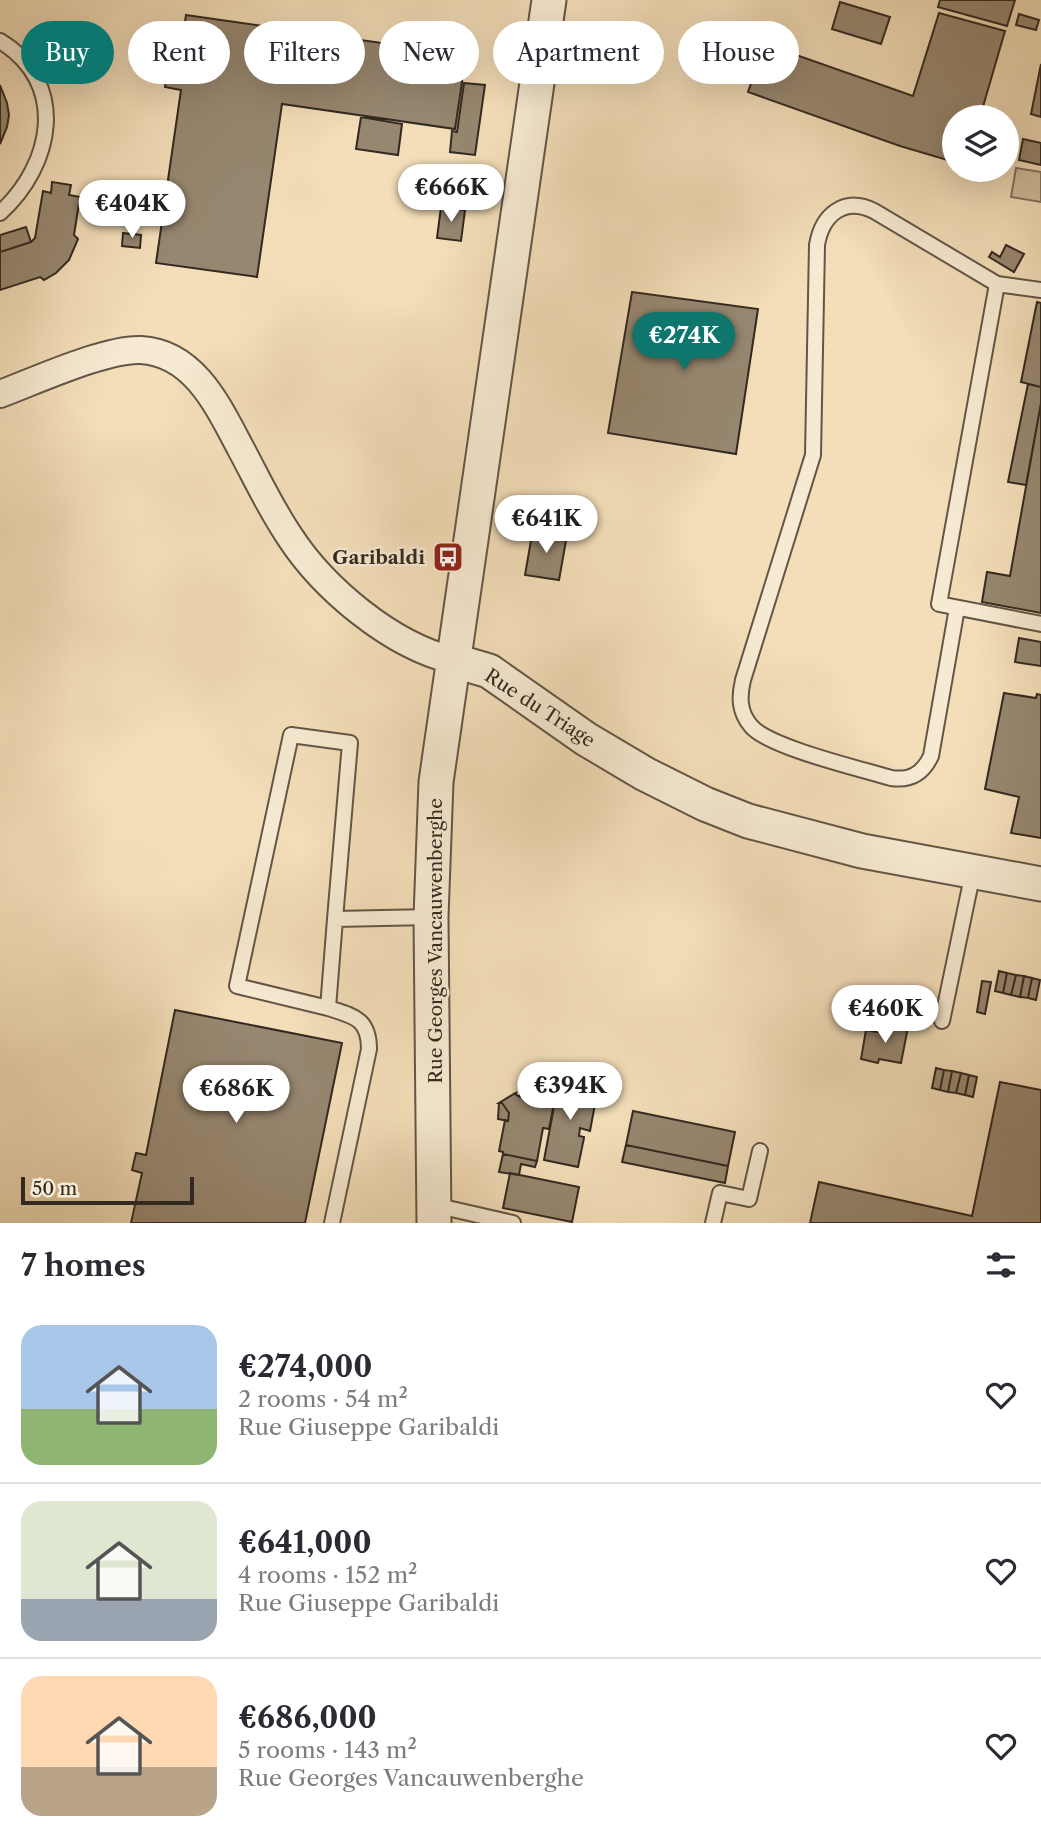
<!DOCTYPE html>
<html lang="en">
<head>
<meta charset="utf-8">
<style>
  body { margin:0; font-family:"Libre Caslon Text",serif; background:#f7f7f7; color:#2b2b33; height:100vh; display:flex; flex-direction:column; font-size:26px; white-space:nowrap }
  * { box-sizing:border-box; margin:0 }
  p { font-size:23px; color:#7c7c81 }
  .icon { flex:none; width:38px; height:38px; fill:none; stroke:currentColor; stroke-width:2; stroke-linecap:round; stroke-linejoin:round }
  .map { position:relative; height:1223px; overflow:hidden }
  .panel { display:flex; flex-direction:column; background:#fff; flex:1 }
  .panel>* { flex:none }
  .hud { position:absolute; left:21px; top:21px; width:999px; height:63px; display:flex; gap:14px }
  .controls { position:absolute; left:942px; top:105px; display:grid; gap:14px }
  .controls a { display:grid; place-items:center; width:77px; height:77px; border-radius:50%; background:#fff; box-shadow:0 7px 28px #0002; font-size:35px }
  .scale { position:absolute; left:21px; bottom:18px; width:173px; box-sizing:border-box; padding-left:7px; border:4px solid #332920; border-top:0; font-size:19px; line-height:24px; white-space:nowrap; color:#332920; -webkit-text-stroke:5px #f7ead2; paint-order:stroke }
  .price { position:absolute; translate:-50% -60px; padding:0 16px; border-radius:24px; background:#fff; color:#222; font-size:23px; line-height:46px; filter:drop-shadow(0 2px 4px #0008) }
  .price::after { content:''; position:absolute; left:50%; top:42px; width:21px; height:16px; margin-left:-10px; background:inherit; clip-path:polygon(0 0,100% 0,50% 100%) }
  .price.active { background:#0f766e; color:#fff }
  ul { padding:0; list-style:none }
  li { display:flex; align-items:center; gap:21px; height:175px; padding:0 21px }
  li+li { border-top:2px solid #e1e1e2 }
  li span { display:grid; place-items:center; flex:none; width:196px; height:140px; border-radius:21px; color:#555 }
  li>.icon { margin-inline-start:auto }
  span .icon { width:84px; height:84px; fill:#fffc; stroke-width:1 }
  li b { font-size:30px }
  h2 { display:flex; justify-content:space-between; align-items:center; height:84px; padding:0 21px; font-size:30px }
  .tag { padding:0 24px; border-radius:32px; background:#fff; box-shadow:0 7px 28px #0002; font-size:24px; line-height:63px }
  .tag.active { background:#0f766e; color:#fff }
  .map>svg:first-child { display:block }
  .green { fill:#d2bf9f; stroke:#827460; stroke-width:2 }
  .building { fill:#978770; stroke:#332920; stroke-width:2 }
  .lines { fill:none; stroke-linecap:round; stroke-linejoin:round }
  .service-casing { stroke:#635646; stroke-width:18 }
  .minor-casing { stroke:#635646; stroke-width:30 }
  .tertiary-casing { stroke:#635646; stroke-width:37 }
  .service { stroke:#f7ead2; stroke-width:14 }
  .minor { stroke:#f7ead2; stroke-width:26 }
  .tertiary { stroke:#f7ead2; stroke-width:33 }
  .labels { text-anchor:middle; dominant-baseline:central; stroke-width:5; stroke-linejoin:round; paint-order:stroke }
  .poi-label { font-size:19px; font-weight:bold; fill:#332920; stroke:#f7ead2; text-anchor:end }
  .street-label { font-size:19px; fill:#332920; stroke:#f7ead2 }
</style>
</head>
<body>
<div class="map">
<svg width="1041" height="1223" viewBox="0 0 1041 1223">
  <rect width="100%" height="100%" fill="#f3deb9"/>
  <filter id="stains"><feTurbulence type="fractalNoise" baseFrequency=".00286" numOctaves="4"/><feColorMatrix values="0 0 0 0 .2 0 0 0 0 .09 0 0 0 0 .02 0 0 0 .5 -.17"/></filter>
  <radialGradient id="worn" r=".72"><stop offset=".6" stop-color="#630" stop-opacity="0"/><stop offset="1" stop-color="#630" stop-opacity=".3"/></radialGradient>
  <path class="green" d="M1016 168 1041 172V202L1011 197Z"/>
  <path class="building" d="M940 0H1015L1007 26 938 7Z
    M840 2 890 17 881 44 832 29Z
    M939 13 1005 31 980 117H954V162L900 146 748 92 765 44 913 96Z
    M1019 14 1039 20 1036 30 1016 25Z
    M186 15 466 55 455 129 282 104 257 277 156 263 181 90 165 87 167 73 177 75Z
    M1041 64V117L1031 114Z
    M464 83 485 85 475 155 450 152 452 131 457 132Z
    M0 85 7 103 9 115 7 127 0 144Z
    M361 117 402 124 398 155 356 149Z
    M1023 139 1041 143V165L1019 160Z
    M52 182 71 185 69 195 80 197 74 235 78 239 69 260 56 273 44 280 40 277 0 290V252L31 242 35 238 43 191 51 193Z
    M441 207 465 210 461 241 437 238Z
    M26 227 31 242 0 252V235Z
    M123 233 141 235 140 248 122 246Z
    M1006 245 1024 254 1014 272 989 257 992 252 1000 257Z
    M632 292 758 309 736 454 608 433Z
    M1037 302 1041 303V387L1021 382Z
    M1028 384 1041 387V403L1026 485 1008 482Z
    M1041 403V613L982 602 987 572 1010 576Z
    M533 529 567 535 559 580 525 575Z
    M1019 638 1041 642V666L1015 662Z
    M1004 693 1036 698 1037 694 1041 695V838L1011 833 1019 797 985 789Z
    M999 971 1007 973 1003 993 995 991Z
    M1007 973 1016 975 1011 995 1003 993Z
    M1016 975 1024 976 1020 997 1011 995Z
    M1024 976 1032 978 1028 998 1020 997Z
    M1032 978 1040 980 1036 1000 1028 998Z
    M982 981 991 982 985 1014 977 1012Z
    M175 1010 342 1043 305 1223H131L142 1173 132 1170 136 1153 146 1155Z
    M892 1024 908 1027 901 1063 879 1059 878 1063 861 1059 866 1030 889 1034Z
    M936 1068 944 1070 940 1090 932 1088Z
    M944 1070 952 1071 948 1092 940 1090Z
    M952 1071 961 1073 956 1093 948 1092Z
    M961 1073 969 1075 965 1095 956 1093Z
    M969 1075 977 1077 973 1097 965 1095Z
    M559 1080 598 1088 590 1131 580 1128 579 1136 584 1137V1138L578 1167 544 1160Z
    M523 1082 552 1087 550 1093 556 1094 549 1129 543 1128 537 1161 503 1154V1152L499 1151 505 1120 508 1121 509 1113 502 1103H499L517 1092 515 1094 520 1097Z
    M1000 1082 1041 1090V1223H810L819 1182 972 1216Z
    M499 1103H502L509 1113 508 1121 498 1119Z
    M633 1111 735 1132 728 1166 626 1145Z
    M626 1145 728 1166 725 1183 622 1162Z
    M503 1154 537 1161 535 1167 521 1164 519 1175 499 1172Z
    M510 1173 579 1187 572 1222 503 1208Z"/>
  <g class="lines">
    <g class="service-casing">
      <path id="service" d="M0 41C69 83 53 165 0 213
        M997 284 1041 290
        M957 608 931 756C923 773 911 781 891 778 861 769 768 747 751 726 739 712 739 697 743 680L813 455 817 245C822 215 844 196 874 211L997 284 939 604 1041 624
        M335 919 328 1008 237 986 291 735 350 743 335 919 431 917
        M328 1008C353 1016 369 1018 369 1049L332 1223
        M942 1021 973 872
        M434 1205 513 1223
        M713 1223 720 1193 749 1199 760 1151"/>
    </g>
    <g class="minor-casing">
      <path id="minor" d="M0 394C35 381 107 348 141 350 195 353 219 408 241 449 257 479 271 509 290 537 324 589 391 645 452 660"/>
    </g>
    <g class="tertiary-casing">
      <path id="tertiary" d="M452 660 489 671 586 739 645 774 705 804 748 821 862 851 1041 884
        M434 1223 431 917 436 782 549 0"/>
    </g>
    <use href="#service" class="service"/>
    <use href="#minor" class="minor"/>
    <use href="#tertiary" class="tertiary"/>
  </g>
  <defs>
    <g id="bus-square" transform="scale(1.575)"><rect x="-9" y="-9" width="18" height="18" rx="4" fill="#8f2418" stroke="#f7ead2"/><path d="M-5-6H5V4H4V6H2V4H-2V6H-4V4H-5ZM-3.5-4V0h7V-4ZM-3.5 1.2v1.5H-2V1.2ZM2 1.2v1.5H3.5V1.2Z" fill="#fff"/></g>
  </defs>
  <g fill-rule="evenodd">
    <use href="#bus-square" x="448" y="557"/>
  </g>
  <g class="labels">
    <g class="poi-label">
      <text x="425" y="557">Garibaldi</text>
    </g>
    <g class="street-label">
      <text transform="translate(540 708) rotate(33)">Rue du Triage</text>
      <text transform="translate(435 941) rotate(-90)">Rue Georges Vancauwenberghe</text>
    </g>
  </g>
  <rect width="100%" height="100%" filter="url(#stains)"/>
  <rect width="100%" height="100%" fill="url(#worn)"/>
</svg>
<div class="controls">
<a><svg class="icon" aria-label="layers" viewBox="0 0 24 24"><path d="M12 4l9 5-9 5-9-5zM3 14l9 5 9-5"/></svg></a>
</div>
<div class="scale">50 m</div>
<b class="price" style="left:451px;top:224px">€666K</b>
<b class="price" style="left:132px;top:240px">€404K</b>
<b class="price active" style="left:684px;top:372px">€274K</b>
<b class="price" style="left:546px;top:555px">€641K</b>
<b class="price" style="left:885px;top:1045px">€460K</b>
<b class="price" style="left:570px;top:1122px">€394K</b>
<b class="price" style="left:236px;top:1125px">€686K</b>
<div class="hud">
<a class="tag active">Buy</a>
<a class="tag">Rent</a>
<a class="tag">Filters</a>
<a class="tag">New</a>
<a class="tag">Apartment</a>
<a class="tag">House</a>
</div>
</div>
<section class="panel">
<h2>7 homes<svg class="icon" aria-label="filters" viewBox="0 0 24 24"><path d="M4 7h16M4 17h16"/><circle cx="9" cy="7" r="2"/><circle cx="15" cy="17" r="2"/></svg></h2>
<ul>
<li><span style="background:linear-gradient(#a9c7e8 60%,#8fb573 0)"><svg class="icon" aria-label="home" viewBox="0 0 24 24"><path d="M3 11l9-7 9 7M6 9v11h12V9"/></svg></span><div><b>€274,000</b><p>2 rooms · 54 m²</p><p>Rue Giuseppe Garibaldi</p></div><svg class="icon" aria-label="heart" viewBox="0 0 24 24"><path d="M12 20l-8-8c-3-5 5-10 8-4 3-6 11-1 8 4z"/></svg></li>
<li><span style="background:linear-gradient(#dfe7d0 70%,#9aa5b1 0)"><svg class="icon" aria-label="home" viewBox="0 0 24 24"><path d="M3 11l9-7 9 7M6 9v11h12V9"/></svg></span><div><b>€641,000</b><p>4 rooms · 152 m²</p><p>Rue Giuseppe Garibaldi</p></div><svg class="icon" aria-label="heart" viewBox="0 0 24 24"><path d="M12 20l-8-8c-3-5 5-10 8-4 3-6 11-1 8 4z"/></svg></li>
<li><span style="background:linear-gradient(#ffd9b3 65%,#b9a48a 0)"><svg class="icon" aria-label="home" viewBox="0 0 24 24"><path d="M3 11l9-7 9 7M6 9v11h12V9"/></svg></span><div><b>€686,000</b><p>5 rooms · 143 m²</p><p>Rue Georges Vancauwenberghe</p></div><svg class="icon" aria-label="heart" viewBox="0 0 24 24"><path d="M12 20l-8-8c-3-5 5-10 8-4 3-6 11-1 8 4z"/></svg></li>
</ul>
</section>
</body>
</html>
